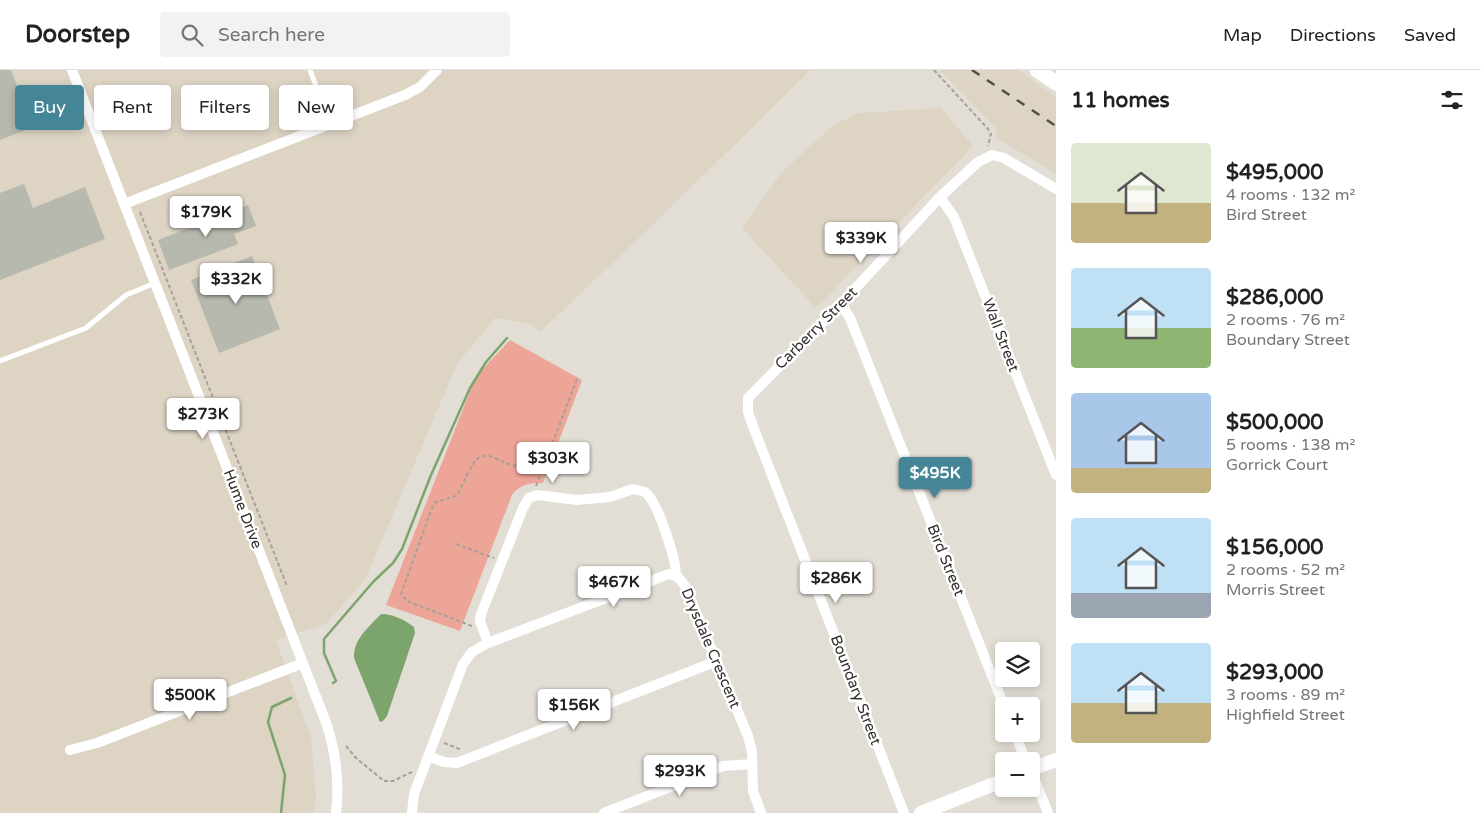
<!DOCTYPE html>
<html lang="en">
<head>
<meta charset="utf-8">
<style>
  body { margin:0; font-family:"Varela Round",sans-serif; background:#f2f2f2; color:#222; height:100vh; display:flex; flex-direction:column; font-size:19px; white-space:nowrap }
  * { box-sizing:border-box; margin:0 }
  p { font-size:16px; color:#767676 }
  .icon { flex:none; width:28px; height:28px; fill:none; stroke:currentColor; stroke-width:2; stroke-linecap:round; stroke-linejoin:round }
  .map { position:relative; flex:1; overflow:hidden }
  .details { display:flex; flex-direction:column; background:#fff; width:425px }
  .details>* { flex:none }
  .guide { position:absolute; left:15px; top:15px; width:475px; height:45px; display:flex; gap:10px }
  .fabs { position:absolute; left:995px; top:572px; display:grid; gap:10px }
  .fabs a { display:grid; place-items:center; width:45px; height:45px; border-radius:5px; background:#fff; box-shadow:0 2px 8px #0003; font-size:25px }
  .price { position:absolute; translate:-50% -42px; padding:0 11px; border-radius:5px; background:#fff; color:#222; font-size:16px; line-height:32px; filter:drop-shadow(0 1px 2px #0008) }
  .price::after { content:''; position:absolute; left:50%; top:30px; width:15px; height:11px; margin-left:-8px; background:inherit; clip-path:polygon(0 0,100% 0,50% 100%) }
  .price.active { background:#448698; color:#fff }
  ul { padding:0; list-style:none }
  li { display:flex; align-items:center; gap:15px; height:125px; padding:0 15px }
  li span { display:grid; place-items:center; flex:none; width:140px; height:100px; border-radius:5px; color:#555 }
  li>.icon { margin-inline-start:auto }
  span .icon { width:60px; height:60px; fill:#fffc; stroke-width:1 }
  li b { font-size:21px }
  h2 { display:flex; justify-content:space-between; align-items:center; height:60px; padding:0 15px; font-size:21px }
  .tag { padding:0 18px; border-radius:5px; background:#fff; box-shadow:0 2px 8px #0003; font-size:18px; line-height:45px }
  .tag.active { background:#448698; color:#fff }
  header { display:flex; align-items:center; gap:30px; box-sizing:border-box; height:70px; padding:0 25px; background:#fff; border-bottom:1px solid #e0e0e0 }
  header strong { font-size:24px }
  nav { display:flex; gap:28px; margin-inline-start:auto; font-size:18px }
  .search { width:350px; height:45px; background:#f2f2f2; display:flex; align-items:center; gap:12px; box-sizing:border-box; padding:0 18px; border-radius:5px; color:#767676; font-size:19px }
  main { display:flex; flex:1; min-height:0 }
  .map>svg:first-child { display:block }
  .built { fill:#ddd4c4 }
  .green { fill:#eda597 }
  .water { fill:#7ca56d }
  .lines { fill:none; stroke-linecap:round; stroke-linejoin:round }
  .stream { stroke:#7ca56d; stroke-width:2.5 }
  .building { fill:#b7b8ae }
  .path { stroke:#a5a19a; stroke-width:2; stroke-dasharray:4 2.5; stroke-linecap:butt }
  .lane { stroke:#fff; stroke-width:5 }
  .street { stroke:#fff; stroke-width:10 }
  .secondary { stroke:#fff; stroke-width:14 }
  .primary { stroke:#fff; stroke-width:15 }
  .rail { stroke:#504d49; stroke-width:2.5; stroke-dasharray:9 9; stroke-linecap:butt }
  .labels { text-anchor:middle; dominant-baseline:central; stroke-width:5; stroke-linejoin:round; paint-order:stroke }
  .street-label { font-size:15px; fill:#32302d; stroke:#fff }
</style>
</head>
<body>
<header>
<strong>Doorstep</strong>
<div class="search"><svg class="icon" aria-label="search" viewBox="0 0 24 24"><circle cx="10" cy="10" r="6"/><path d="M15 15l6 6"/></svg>Search here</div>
<nav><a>Map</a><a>Directions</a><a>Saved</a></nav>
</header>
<main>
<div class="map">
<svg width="1056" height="743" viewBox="0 0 1056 743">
  <rect width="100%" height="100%" fill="#e3ded5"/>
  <path class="built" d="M0 0H811L639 168 540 262 530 254 495 248 457 294 365 510 326 554 276 570 311 668 316 726 314 743H0Z
    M940 0H1018L1056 27V104L995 67 997 60Z
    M941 38 973 76 816 238 742 158 781 103 832 56 858 43Z"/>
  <path class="green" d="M510 270 582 310 543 413C530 413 520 414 512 425L460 561 386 535 476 306Z"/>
  <path class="water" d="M381 544C393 544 405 550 414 557L415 563 387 646 383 651 380 652 354 588C353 569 369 557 381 544Z"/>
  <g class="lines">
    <path class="stream" d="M333 613 336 611 324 583V569L373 512 393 493 402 479 431 405 470 318 486 292 507 268
      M281 743 285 705 268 652 272 637 291 628"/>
  </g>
  <path class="building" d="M0 0H11L33 57 0 70Z
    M24 114 33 138 85 117 105 169 0 210V123Z
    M248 135 256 156 234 164 238 174 169 200 158 170Z
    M252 186 280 259 219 283 191 210Z"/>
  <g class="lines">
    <path class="path" d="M934 0 988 59 991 64 988 76
      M140 142 287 516
      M536 416 577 309
      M456 474 494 488
      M472 556 407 531 401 524 433 435 436 432 456 426C465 415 472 381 489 386 499 389 509 396 519 396 529 396 535 389 545 392
      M444 673 462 680
      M346 676 356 688 384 711H393L412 702"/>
    <path class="lane" d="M310 0 330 54
      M0 291 86 258 126 225 155 213"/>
    <path class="street" d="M72 0 327 655C336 684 340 712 336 743
      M940 127 954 147 1056 405
      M124 134 405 25 420 17 437 0
      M841 234 850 248 1004 636
      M488 573 480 551 481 544 523 438 529 428 537 425 577 430 610 427 633 419 645 422C658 432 676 489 676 505
      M1015 664 1026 691
      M70 680 97 673 303 593
      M430 687 444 692 457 693 717 591
      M1031 700 1048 743
      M412 743 414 724 463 594 472 582 488 573 669 504 678 507 685 516 748 666 752 682 753 721 761 743
      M604 743 723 696 752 694
      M904 743 754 359 748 342V328L841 234 940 127 978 92 992 85 1004 88 1056 119"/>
    <path class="secondary" d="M1031 699 1056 690
      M921 743 1004 710"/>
    <path class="primary" d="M1037 0 1056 13"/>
    <path class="rail" d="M972 0 1056 56"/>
  </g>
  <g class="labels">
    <g class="street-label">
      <text transform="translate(816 258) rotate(-45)">Carberry Street</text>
      <text transform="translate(1001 265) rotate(69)">Wall Street</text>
      <text transform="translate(243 439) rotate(69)">Hume Drive</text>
      <text transform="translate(946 490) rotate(68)">Bird Street</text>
      <text transform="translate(711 578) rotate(67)">Drysdale Crescent</text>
      <text transform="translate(856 620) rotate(69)">Boundary Street</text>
    </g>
  </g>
</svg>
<div class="fabs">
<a><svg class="icon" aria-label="layers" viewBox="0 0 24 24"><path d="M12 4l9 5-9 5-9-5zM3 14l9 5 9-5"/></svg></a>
<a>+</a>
<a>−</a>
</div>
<b class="price" style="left:206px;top:168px">$179K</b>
<b class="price" style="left:861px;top:194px">$339K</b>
<b class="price" style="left:236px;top:235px">$332K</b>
<b class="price" style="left:203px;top:370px">$273K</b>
<b class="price" style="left:553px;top:414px">$303K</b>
<b class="price active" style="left:935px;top:429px">$495K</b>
<b class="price" style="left:836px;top:534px">$286K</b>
<b class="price" style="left:614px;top:538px">$467K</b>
<b class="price" style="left:190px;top:651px">$500K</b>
<b class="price" style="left:574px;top:661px">$156K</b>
<b class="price" style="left:680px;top:727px">$293K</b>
<div class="guide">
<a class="tag active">Buy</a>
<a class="tag">Rent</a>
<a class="tag">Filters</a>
<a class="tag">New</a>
</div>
</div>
<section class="details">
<h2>11 homes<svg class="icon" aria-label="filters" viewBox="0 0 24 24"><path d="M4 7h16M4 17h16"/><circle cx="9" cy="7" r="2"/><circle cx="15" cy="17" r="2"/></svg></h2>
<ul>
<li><span style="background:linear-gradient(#dfe7d0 60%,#c2b280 0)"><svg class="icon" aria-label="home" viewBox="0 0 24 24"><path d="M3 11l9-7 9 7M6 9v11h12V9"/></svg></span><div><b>$495,000</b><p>4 rooms · 132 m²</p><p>Bird Street</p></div></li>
<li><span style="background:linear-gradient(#bfe0f5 60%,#8fb573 0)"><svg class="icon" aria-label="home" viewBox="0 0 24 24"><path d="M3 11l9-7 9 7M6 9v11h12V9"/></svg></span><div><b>$286,000</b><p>2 rooms · 76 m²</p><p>Boundary Street</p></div></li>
<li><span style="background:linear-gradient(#a9c7e8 75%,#c2b280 0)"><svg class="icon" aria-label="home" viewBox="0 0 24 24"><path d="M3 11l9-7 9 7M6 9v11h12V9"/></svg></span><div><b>$500,000</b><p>5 rooms · 138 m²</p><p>Gorrick Court</p></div></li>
<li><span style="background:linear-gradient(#bfe0f5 75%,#9aa5b1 0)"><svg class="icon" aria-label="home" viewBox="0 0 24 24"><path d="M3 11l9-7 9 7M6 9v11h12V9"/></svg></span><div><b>$156,000</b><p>2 rooms · 52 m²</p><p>Morris Street</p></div></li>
<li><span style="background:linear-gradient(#bfe0f5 60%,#c2b280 0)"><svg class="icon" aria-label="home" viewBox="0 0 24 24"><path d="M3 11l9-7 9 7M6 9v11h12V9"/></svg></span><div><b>$293,000</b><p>3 rooms · 89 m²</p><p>Highfield Street</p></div></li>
</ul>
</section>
</main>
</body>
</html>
